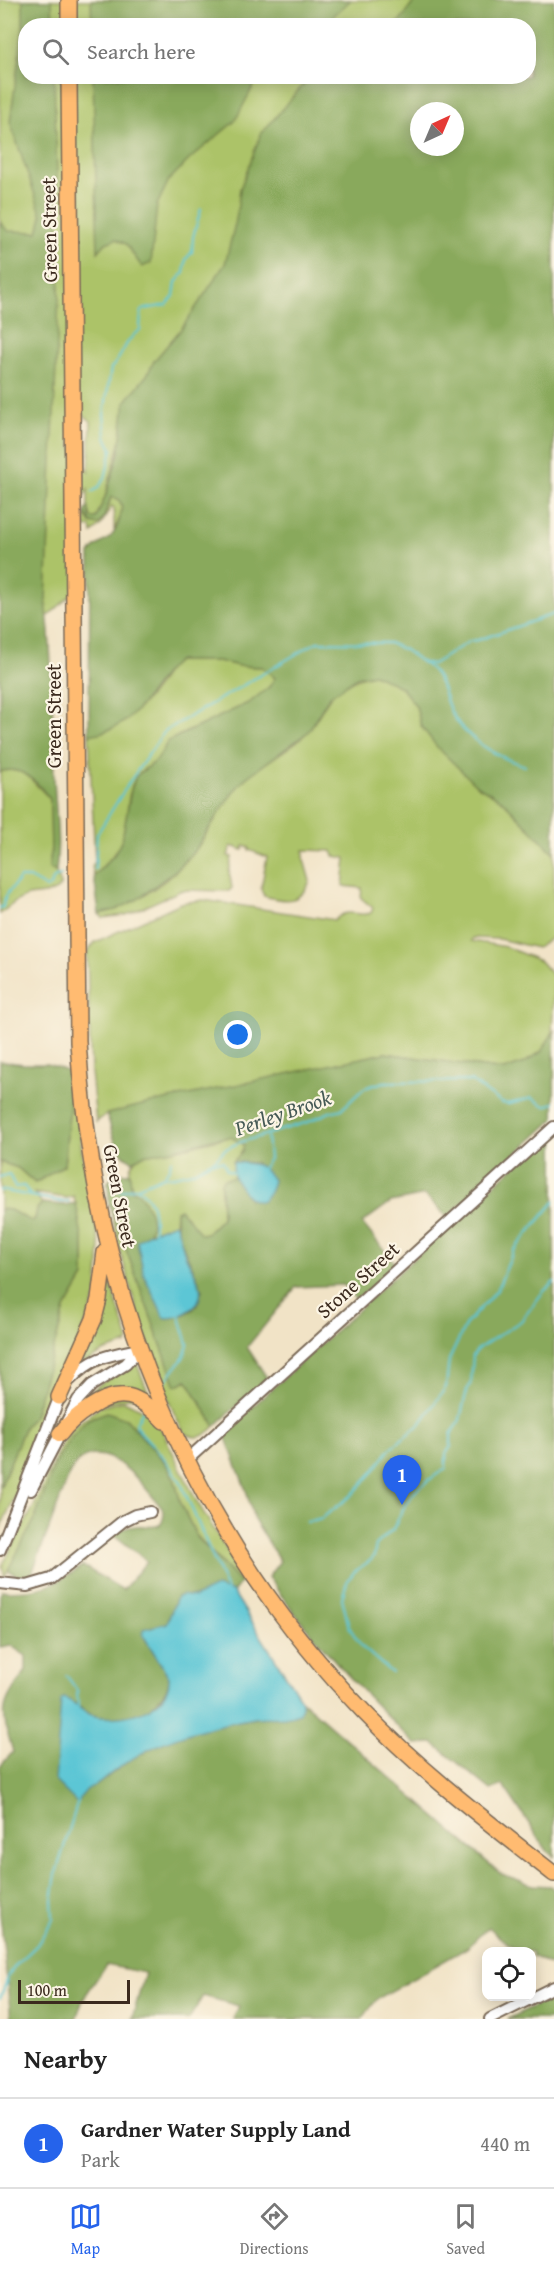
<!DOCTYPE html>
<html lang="en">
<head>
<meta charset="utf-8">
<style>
  body { margin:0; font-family:"Gentium Book Plus",serif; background:#f6f6f6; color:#222 }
  .controls { position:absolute; right:18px; bottom:18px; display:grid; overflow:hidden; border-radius:12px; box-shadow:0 3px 15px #0003 }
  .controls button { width:54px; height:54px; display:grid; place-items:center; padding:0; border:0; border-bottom:2px solid #e0e0e0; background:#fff; color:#222; font:30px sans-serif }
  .compass { position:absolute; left:410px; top:102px; width:54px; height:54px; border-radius:50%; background:#fff; box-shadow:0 3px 15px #0003; rotate:44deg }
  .scale { position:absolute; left:18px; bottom:15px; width:112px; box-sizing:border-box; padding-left:6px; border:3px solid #3b2a1e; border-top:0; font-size:16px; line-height:21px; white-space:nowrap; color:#3b2a1e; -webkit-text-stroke:4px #fcf5e5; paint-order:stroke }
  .you { position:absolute; left:238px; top:1035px; width:21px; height:21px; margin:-15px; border:4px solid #fff; border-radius:50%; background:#1a73e8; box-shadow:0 0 0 9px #1a73e833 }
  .badge { display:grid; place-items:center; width:39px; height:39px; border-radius:50%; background:#2563eb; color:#fff; font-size:20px; font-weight:700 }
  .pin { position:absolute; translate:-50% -50px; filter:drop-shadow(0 2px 3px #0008) }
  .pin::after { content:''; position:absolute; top:32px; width:21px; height:18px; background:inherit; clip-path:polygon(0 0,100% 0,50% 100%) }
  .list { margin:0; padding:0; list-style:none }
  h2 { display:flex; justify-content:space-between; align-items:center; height:78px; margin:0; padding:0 24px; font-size:26px }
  h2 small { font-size:20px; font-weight:400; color:#767676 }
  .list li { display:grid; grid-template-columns:39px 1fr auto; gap:18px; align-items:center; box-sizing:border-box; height:90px; padding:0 24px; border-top:2px solid #e0e0e0 }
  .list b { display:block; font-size:22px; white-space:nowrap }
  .list p { margin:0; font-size:20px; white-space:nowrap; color:#767676 }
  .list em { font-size:20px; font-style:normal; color:#767676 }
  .icon { flex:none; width:33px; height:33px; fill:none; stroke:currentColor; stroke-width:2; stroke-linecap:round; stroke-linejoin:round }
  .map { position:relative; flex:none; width:554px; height:2019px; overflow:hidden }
  .search { position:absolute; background:#fff; box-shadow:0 3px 15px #0003; left:18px; right:18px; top:18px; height:66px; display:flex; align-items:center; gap:15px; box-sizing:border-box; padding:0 21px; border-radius:24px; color:#767676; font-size:22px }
  .sheet { height:168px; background:#fff }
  nav { display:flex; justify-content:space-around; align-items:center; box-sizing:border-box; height:84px; border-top:2px solid #e0e0e0; background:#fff; font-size:16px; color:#767676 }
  nav a { display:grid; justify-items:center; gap:3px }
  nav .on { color:#2563eb }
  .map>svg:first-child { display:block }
</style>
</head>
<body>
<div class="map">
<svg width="554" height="2019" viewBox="0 0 554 2019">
  <rect width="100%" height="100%" fill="#fcf5e5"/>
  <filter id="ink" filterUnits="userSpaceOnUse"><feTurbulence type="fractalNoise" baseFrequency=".0167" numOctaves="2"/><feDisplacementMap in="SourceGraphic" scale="12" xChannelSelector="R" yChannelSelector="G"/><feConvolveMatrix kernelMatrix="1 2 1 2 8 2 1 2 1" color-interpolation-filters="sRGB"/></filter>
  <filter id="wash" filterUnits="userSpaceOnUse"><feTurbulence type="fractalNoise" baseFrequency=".008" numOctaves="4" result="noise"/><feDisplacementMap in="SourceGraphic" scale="24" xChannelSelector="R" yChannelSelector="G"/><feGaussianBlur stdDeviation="1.35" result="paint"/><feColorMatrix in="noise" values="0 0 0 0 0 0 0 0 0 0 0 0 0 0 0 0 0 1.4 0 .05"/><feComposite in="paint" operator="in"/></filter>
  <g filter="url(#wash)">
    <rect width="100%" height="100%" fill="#f1e3c6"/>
    <path fill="#acc368" stroke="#747643" stroke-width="1.5" fill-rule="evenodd" d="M0 0H449L429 25 26 26V76L389 77 120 444 105 497 96 518 91 519 88 506V489L82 498V585L0 660ZM72 406 91 421 89 472 71 446Z
      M111 497 118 499 122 505 121 515 114 531V508L112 506 100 526 92 533 91 527 85 528V513L91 523 108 508Z
      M177 661H218L239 666 262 667 276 678C254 711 211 718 178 736 169 741 164 752 157 760 151 765 144 768 139 774 124 790 130 820 122 840 116 855 104 864 94 876L92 866 95 862 89 735C120 730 140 710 157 686 164 676 167 669 177 661Z
      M374 674 401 687 416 706 421 726 476 785 502 800 554 853V936L537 948 499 939 472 938 471 941 506 947 540 961 554 977 552 1036 541 1052 524 1063 504 1070 385 1053 107 1114 96 1122 91 1072 87 953 95 942 181 903 203 900 335 920C349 906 357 918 371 913L373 908 361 898 362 888 343 886 346 858 334 856 332 851 304 850V860L310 881C300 904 286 902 264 896L261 889 267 857 249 850V847L244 846 243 850 231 846 228 856 232 857 229 872 232 888 229 891 182 890 126 915 103 918 99 914C136 905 173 879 196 849 213 826 225 797 246 778 263 762 294 748 308 731 316 722 321 710 328 700 338 685 357 677 374 674Z
      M7 769 25 773 50 799 51 853 49 868 56 872 61 884C56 897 36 893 25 897 16 900 7 908 0 914V772Z
      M73 1073 82 1152 100 1247 97 1295 25 1475 0 1529V1488L25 1426 34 1416 65 1309 84 1277V1248L74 1196 67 1198 34 1193 42 1203 37 1209 35 1219 31 1221 10 1210 0 1209V1162L18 1168 35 1183 64 1165Z
      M231 1137 245 1144 242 1152 233 1162 268 1173 221 1183 222 1218 207 1233 201 1234 192 1225 186 1215 176 1212 175 1223 149 1233 152 1224C141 1206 111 1166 145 1154 154 1151 163 1151 173 1150 193 1147 211 1139 231 1137Z
      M109 1203 176 1385 187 1380 215 1426C208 1434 198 1441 187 1434 179 1429 170 1403 166 1393 142 1331 123 1269 109 1203Z
      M110 1282 129 1341 127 1344 105 1351 80 1365 108 1283Z
      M133 1364H137L150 1397 148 1400 141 1395 79 1409C86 1396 95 1386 108 1379 117 1374 126 1372 133 1364Z
      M124 1401 155 1416 197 1502 245 1579 240 1583 196 1535 181 1504 174 1478 164 1461 126 1419 55 1464 34 1521 5 1576 2 1568 3 1564 34 1506 60 1447 73 1427 100 1407Z"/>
    <path fill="#89a95c" stroke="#626a3d" stroke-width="1.5" fill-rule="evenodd" d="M23 0H52L53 25 26 26V76L54 77 60 272 46 601C53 659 52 718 54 776 55 808 60 840 56 872L49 868 51 853 50 799C38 783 22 764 0 772V222L8 231 38 232 42 216 10 122 23 28Z
      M91 0H351L322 26 92 25Z
      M415 0H554V853L502 800 476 785 437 747 421 726 416 706 401 687 374 674 357 677 329 697 308 732 246 778 233 792 195 850 176 870 138 899 116 910 99 914 94 876 114 855 122 840 131 790 136 776 157 760 168 741 250 702 269 687 275 678 262 667 239 666 218 661H177C144 689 143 727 89 735L90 554C95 545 101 544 109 538 118 531 121 515 122 505L118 499 111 497 104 517 98 525 91 523 85 513 88 506 91 518H96L106 495 119 453 125 402 147 375 154 361 182 328 225 264 236 220 240 189 261 134 304 84 312 76H528V26L394 25 402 19ZM419 111H455V147H419Z
      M93 77H258L235 121 191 158 169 180 157 205 151 263 142 267 126 244 116 239 106 243 98 252Z
      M554 1031V1119L447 1217 425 1195 391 1202 362 1223 396 1265 356 1300 344 1285 296 1287 247 1347 267 1378 215 1426 187 1380 176 1386 109 1203 108 1182C114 1175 120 1172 130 1173L131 1189 139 1193 150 1212 152 1224 149 1233 137 1241 144 1275 164 1317C173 1320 191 1313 197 1305 199 1301 200 1294 202 1290 193 1264 175 1240 176 1211L180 1209 201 1234 207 1233 222 1218 221 1183 223 1179 234 1177 249 1199 256 1163 233 1162 242 1152 244 1145 231 1137 213 1139 173 1150 143 1155 133 1161C115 1154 112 1132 107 1114L146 1104 385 1053 504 1070 524 1063 541 1052Z
      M0 1061 24 1064H48L73 1073 64 1165 35 1183 18 1168 0 1162Z
      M554 1130V1857L548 1852 503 1785 491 1790 433 1743 415 1744C361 1691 311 1638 268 1577L280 1561 254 1520 246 1490 224 1433Z
      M42 1203 64 1205 76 1203 84 1248V1277L65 1309 34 1416 25 1426 0 1488V1209L10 1210 31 1221 35 1219 37 1209Z
      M107 1412 126 1419 164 1461 174 1478 181 1504 196 1536 240 1583 233 1592C212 1585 215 1593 196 1596 190 1597 184 1594 177 1597L167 1623 159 1627H150L143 1635 169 1677C170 1687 164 1694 157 1701 152 1705 148 1711 142 1713 122 1722 92 1721 76 1704L80 1798 83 1792 98 1784 131 1759 167 1740 216 1725 265 1716 279 1718 302 1707V1701L501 1874 533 1885 550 1886 554 1889V1963L550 1965 532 1956V1952C513 1951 501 1939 488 1927L467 1948 377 1999 362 2019H233L239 2006 203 1996 189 2019H132L145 1973 106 1965 83 1999 76 2019H11L0 1913V1766L13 1752C0 1708 0 1707 26 1671V1656L10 1645 0 1647V1595L2 1591C43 1591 50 1587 83 1566L123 1590 147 1561 113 1534C120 1530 127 1527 136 1526 150 1524 164 1534 164 1511 147 1489 111 1439 80 1460 75 1463 72 1470 69 1475L31 1576 22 1578 8 1570 34 1521 55 1464 69 1440 88 1419Z
      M550 1998 553 2019H508Z"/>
    <path fill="#5bc6d5" stroke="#4b787a" stroke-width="1.5" d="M233 1162C253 1164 261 1161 273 1180 268 1203 256 1210 241 1188 239 1185 235 1180 234 1176 233 1172 233 1166 233 1162Z
      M175 1223C180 1233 181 1244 185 1254 192 1272 212 1293 192 1308 186 1314 176 1318 167 1318L164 1317 144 1275 137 1241 149 1233Z
      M216 1587 233 1592 302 1701V1707L299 1713C284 1720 269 1716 254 1718 196 1729 148 1741 102 1781 94 1788 82 1790 79 1801L76 1802 55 1781 61 1700 63 1698C75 1700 80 1712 91 1715 117 1723 171 1712 169 1677L143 1635V1629L167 1623 177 1597 182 1595 195 1597Z"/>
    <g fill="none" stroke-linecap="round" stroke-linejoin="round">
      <path stroke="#5bc6d5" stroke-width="2" d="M92 492 98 488 105 478 112 449 106 437 104 414 111 368C123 357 124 340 140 330L141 311 145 309 167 305 174 296 176 282 184 273 186 259 192 252 193 237 201 209
        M425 664C443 677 442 693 451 712 465 739 497 757 525 766
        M95 869 97 834 130 781 165 731 317 642 389 643 405 650 423 663 433 664 470 641 478 640 554 614
        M0 908 3 907C4 892 13 889 20 878H29L47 888 51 885 54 878 61 875
        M214 1162 223 1161 227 1170 235 1173
        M261 1170 269 1159 267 1134
        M164 1176 170 1167 171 1160
        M0 1177 9 1174 15 1187 24 1186 30 1195
        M137 1187C155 1202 154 1210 154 1232
        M0 1190 63 1202 69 1201
        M121 1191 138 1187 164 1176 169 1177 192 1172 216 1159 224 1150 238 1143 308 1122 330 1112 342 1109 364 1088 384 1082 471 1081 502 1103 509 1104 532 1098 545 1106 554 1103
        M163 1384 184 1357 188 1344 179 1314
        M143 1410 136 1423V1427L164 1458 180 1481 227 1590
        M307 1522 322 1518 351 1496 373 1472 390 1449 420 1424 446 1387 449 1360 466 1324 497 1290 514 1250 554 1202
        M392 1673 362 1647 349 1627 342 1598 347 1582 354 1572 371 1560 374 1556 376 1545 393 1529 406 1503 419 1487 446 1468V1454L451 1446V1434L459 1423 467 1390 471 1384 473 1355 479 1348 521 1321 543 1292 554 1282
        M66 1675 77 1690 78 1707
        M0 1999 8 1977 15 1966 37 1945 53 1919 52 1900 56 1873 78 1801"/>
    </g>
  </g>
  <g filter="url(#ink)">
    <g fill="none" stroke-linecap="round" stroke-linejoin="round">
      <defs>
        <path id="minor" d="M70 1380C92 1357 109 1355 139 1349
          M187 1460 554 1127
          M31 1490 78 1400 92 1385 126 1364 139 1349
          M0 1550 61 1393
          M0 1583 27 1586 51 1579 123 1521 135 1515 150 1512
          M490 2019 554 1987"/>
        <path id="highway" d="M69 0V26
          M69 76 78 1042C94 1295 188 1529 364 1712 422 1772 489 1823 554 1874
          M59 1397 94 1319 99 1299 105 1252
          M60 1434C68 1423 78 1415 89 1408 121 1386 139 1395 164 1421"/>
      </defs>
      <use href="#minor" stroke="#7b6b59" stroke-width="14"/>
      <use href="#highway" stroke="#7b6b59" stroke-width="18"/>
      <use href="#minor" stroke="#fff" stroke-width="10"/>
      <use href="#highway" stroke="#ffbb71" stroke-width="15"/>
    </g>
  </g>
  <g text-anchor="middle" stroke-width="4.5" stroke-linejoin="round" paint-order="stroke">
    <g font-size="20" fill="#3b2a1e" stroke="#fcf5e5">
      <text transform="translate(49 230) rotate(-91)" y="7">Green Street</text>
      <text transform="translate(54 716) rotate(-90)" y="7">Green Street</text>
      <text transform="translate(120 1196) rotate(79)" y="7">Green Street</text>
      <text transform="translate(358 1280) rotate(-42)" y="7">Stone Street</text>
    </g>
    <g font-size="21" font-style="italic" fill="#455955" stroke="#fcf5e5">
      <text transform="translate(283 1113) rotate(-19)" y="7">Perley Brook</text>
    </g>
  </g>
</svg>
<div class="controls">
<button><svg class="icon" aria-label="locate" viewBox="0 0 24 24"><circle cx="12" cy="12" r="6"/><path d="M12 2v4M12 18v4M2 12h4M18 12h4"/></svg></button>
</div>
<svg class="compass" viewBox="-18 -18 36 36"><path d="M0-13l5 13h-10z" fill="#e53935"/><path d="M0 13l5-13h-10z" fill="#767676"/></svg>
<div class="scale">100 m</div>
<div class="you"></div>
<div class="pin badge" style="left:402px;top:1505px">1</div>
<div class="search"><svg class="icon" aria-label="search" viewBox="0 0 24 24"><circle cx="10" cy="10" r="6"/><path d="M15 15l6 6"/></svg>Search here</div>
</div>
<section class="sheet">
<h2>Nearby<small></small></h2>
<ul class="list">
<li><span class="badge">1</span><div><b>Gardner Water Supply Land</b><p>Park</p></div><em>440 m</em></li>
</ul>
</section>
<nav>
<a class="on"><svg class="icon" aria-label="map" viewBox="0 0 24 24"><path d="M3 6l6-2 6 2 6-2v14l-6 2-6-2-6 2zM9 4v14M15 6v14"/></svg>Map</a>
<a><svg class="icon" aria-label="directions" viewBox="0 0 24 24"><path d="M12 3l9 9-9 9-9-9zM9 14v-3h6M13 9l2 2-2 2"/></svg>Directions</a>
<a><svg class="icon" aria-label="saved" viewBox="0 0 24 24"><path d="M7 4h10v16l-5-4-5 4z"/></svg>Saved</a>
</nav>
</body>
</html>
